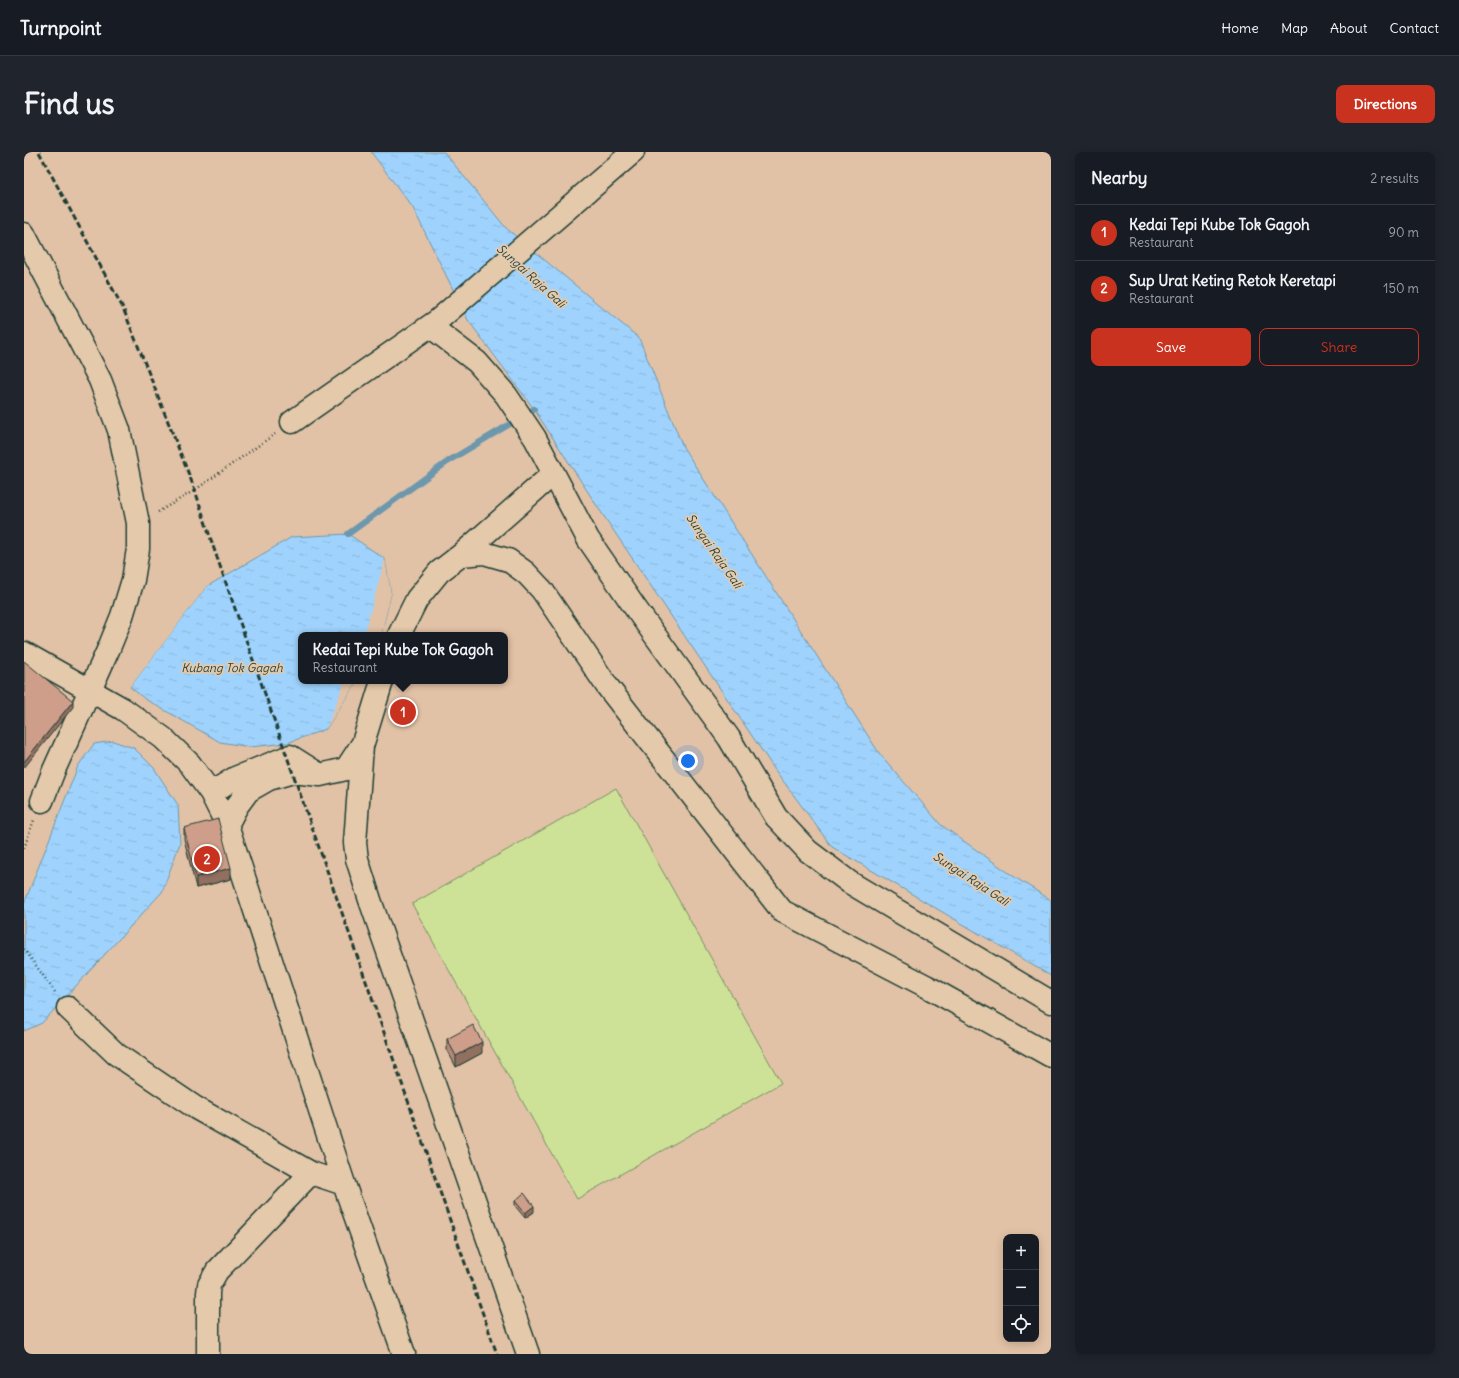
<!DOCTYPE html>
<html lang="en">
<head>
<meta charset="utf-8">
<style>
  body { margin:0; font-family:Delius,sans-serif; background:#20242c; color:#f1f3f6 }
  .controls { position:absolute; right:12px; bottom:12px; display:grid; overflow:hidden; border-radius:8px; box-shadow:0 2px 10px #0003 }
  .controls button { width:36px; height:36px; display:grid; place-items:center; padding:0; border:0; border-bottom:1px solid #363941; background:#171b24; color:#f1f3f6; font:20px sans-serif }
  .you { position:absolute; left:664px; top:609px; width:14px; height:14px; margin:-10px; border:3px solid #fff; border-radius:50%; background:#1a73e8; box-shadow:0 0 0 6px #1a73e833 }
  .badge { display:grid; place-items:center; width:26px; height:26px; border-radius:50%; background:#c8321e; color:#fff; font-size:13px; font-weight:700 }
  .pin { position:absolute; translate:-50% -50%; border:2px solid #fff; box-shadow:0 1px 4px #0006 }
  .popup { position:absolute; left:274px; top:480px; width:210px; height:52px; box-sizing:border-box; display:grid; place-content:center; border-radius:8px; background:#171b24; filter:drop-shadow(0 1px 3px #0005); font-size:13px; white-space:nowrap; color:#9ea1a6 }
  .popup b { font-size:15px; color:#f1f3f6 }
  .popup::after { content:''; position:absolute; left:50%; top:100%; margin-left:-8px; border:8px solid transparent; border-top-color:#171b24 }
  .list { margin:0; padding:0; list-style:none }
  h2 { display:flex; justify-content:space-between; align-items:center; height:52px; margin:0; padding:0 16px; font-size:17px }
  h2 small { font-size:13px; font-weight:400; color:#9ea1a6 }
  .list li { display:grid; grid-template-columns:26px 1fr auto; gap:12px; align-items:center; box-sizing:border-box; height:56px; padding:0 16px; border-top:1px solid #363941 }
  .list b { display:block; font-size:15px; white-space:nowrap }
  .list p { margin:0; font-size:13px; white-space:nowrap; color:#9ea1a6 }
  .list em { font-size:13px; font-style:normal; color:#9ea1a6 }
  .actions { display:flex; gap:8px; padding:12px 16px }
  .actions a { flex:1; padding:9px 0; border:1px solid #c8321e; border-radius:8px; text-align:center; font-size:14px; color:#c8321e }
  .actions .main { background:#c8321e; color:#fff }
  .icon { flex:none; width:22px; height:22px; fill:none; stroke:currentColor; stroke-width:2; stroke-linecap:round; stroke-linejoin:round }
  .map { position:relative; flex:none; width:1027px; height:1202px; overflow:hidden; border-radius:8px }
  header { display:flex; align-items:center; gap:24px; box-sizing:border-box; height:56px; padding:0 20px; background:#171b24; border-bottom:1px solid #363941 }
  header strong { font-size:19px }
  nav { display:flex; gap:22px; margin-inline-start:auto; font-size:14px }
  .intro { display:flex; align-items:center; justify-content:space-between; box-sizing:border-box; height:96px; padding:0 24px }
  h1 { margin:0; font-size:28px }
  .button { padding:10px 18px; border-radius:8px; background:#c8321e; color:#fff; font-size:14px; font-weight:700 }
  main { display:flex; gap:24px; padding:0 24px }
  aside { flex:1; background:#171b24; border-radius:8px; box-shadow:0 2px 10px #0003 }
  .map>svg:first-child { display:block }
</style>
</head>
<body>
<header>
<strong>Turnpoint</strong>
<nav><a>Home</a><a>Map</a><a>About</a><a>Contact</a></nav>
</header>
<div class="intro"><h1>Find us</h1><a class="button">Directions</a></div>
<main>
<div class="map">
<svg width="1027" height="1202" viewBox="0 0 1027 1202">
  <defs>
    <pattern id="water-ripples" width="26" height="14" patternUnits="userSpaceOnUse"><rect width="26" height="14" fill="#9fd3fd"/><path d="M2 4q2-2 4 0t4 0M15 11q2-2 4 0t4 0" fill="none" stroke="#88b6d9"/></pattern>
  </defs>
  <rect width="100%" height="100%" fill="#e2c2a6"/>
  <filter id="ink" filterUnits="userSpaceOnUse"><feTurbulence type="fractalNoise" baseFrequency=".025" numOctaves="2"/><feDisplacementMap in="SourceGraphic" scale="8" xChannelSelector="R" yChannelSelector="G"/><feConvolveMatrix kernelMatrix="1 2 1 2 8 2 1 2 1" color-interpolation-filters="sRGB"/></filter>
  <g filter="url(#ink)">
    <path fill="#cee297" stroke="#769066" d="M592 636 757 931 553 1047 388 752Z"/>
    <path fill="url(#water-ripples)" stroke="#6c97ad" d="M347 0H420L482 76 615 186 659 295 855 601 917 673 992 726 1027 748V824L808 695 751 618 575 357 510 257 444 168 389 56Z
      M324 382 361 407 367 442 357 483H277V529H333L302 577 263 591 226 595 196 590 121 547 106 535 182 435 268 385Z
      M89 589 110 596 130 616 154 653 156 691 138 740 18 871 0 879V752L54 614 70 592Z"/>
    <path fill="#e2c2a6" d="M361 407 367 442 357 483H340Z
      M182 435 145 484 106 535 110 527 176 440Z
      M321 529H333L302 577Z"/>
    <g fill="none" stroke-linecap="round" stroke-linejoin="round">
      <path stroke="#6c97ad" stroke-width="6" d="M504 261 510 257
        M324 382 426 308 491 269"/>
      <defs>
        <path id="minor" d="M0 82 76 228 95 278 114 371V397L109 428 98 464 85 496 30 618 18 649
          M406 174 453 210 482 243 511 286 564 387 612 457 705 586 752 665 784 699 825 730 1027 850
          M268 270 413 169 609 0
          M437 403 529 322
          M375 483 393 447 415 420 437 403 460 401 484 408 502 421 518 438 583 534 758 759 902 834 1027 904
          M0 501 99 557 139 586 166 612 187 641 203 673 320 1032 380 1202
          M358 529 338 594 331 691 333 707 346 748 504 1202
          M187 641 211 626 266 604 293 621
          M203 673 213 654 224 639 245 627 269 620 296 623 322 617 337 594
          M44 856 92 902 172 956 287 1021 320 1032
          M184 1202V1141L185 1133 193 1119 287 1021"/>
      </defs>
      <use href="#minor" stroke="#1f3d34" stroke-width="25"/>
      <path stroke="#1f3d34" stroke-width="2.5" stroke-dasharray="1 3" stroke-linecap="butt" d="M134 360 171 338 251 282
        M0 696 10 668
        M0 797 31 840"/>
      <use href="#minor" stroke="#e4c9ab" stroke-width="22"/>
      <path stroke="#1f3d34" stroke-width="3" stroke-dasharray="6 3" stroke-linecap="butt" d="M15 0 99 156 171 338 189 394 473 1202"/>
    </g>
    <path fill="#b28877" stroke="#1f3d34" d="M160 676 207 727 172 736 160 687Z
      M423 887 458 901 432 915 423 898Z
      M491 1049 510 1060 501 1066 491 1054Z"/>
    <path fill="#916f61" stroke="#1f3d34" d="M49 549V555L0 616V610Z
      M207 716V727L172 736V725Z
      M458 890V901L432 915V904Z
      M510 1054V1060L501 1066V1061Z"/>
    <path fill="#cf9e8a" stroke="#1f3d34" d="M0 509 49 549 0 610Z
      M194 667 207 716 172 725 160 676Z
      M449 873 458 890 432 904 423 887Z
      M500 1041 510 1054 501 1061 491 1049Z"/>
  </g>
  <g text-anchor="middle" stroke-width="3.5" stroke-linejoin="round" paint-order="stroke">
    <g font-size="12" font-style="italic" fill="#25443e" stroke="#e4c9ab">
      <text transform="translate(507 124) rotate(42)" y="4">Sungai Raja Gali</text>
      <text transform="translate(690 399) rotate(55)" y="4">Sungai Raja Gali</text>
      <text x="208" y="520">Kubang Tok Gagah</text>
      <text transform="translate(947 727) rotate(33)" y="4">Sungai Raja Gali</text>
    </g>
  </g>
</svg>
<div class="controls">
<button>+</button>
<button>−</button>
<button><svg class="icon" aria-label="locate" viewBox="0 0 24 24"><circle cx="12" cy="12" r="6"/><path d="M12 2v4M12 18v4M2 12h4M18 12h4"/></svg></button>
</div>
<div class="you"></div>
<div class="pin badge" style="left:379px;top:560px">1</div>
<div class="popup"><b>Kedai Tepi Kube Tok Gagoh</b>Restaurant</div>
<div class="pin badge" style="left:183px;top:707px">2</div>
</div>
<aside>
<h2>Nearby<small>2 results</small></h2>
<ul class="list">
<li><span class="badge">1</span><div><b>Kedai Tepi Kube Tok Gagoh</b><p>Restaurant</p></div><em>90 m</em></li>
<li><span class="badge">2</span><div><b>Sup Urat Keting Retok Keretapi</b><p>Restaurant</p></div><em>150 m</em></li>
</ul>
<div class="actions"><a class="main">Save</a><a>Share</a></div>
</aside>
</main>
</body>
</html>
